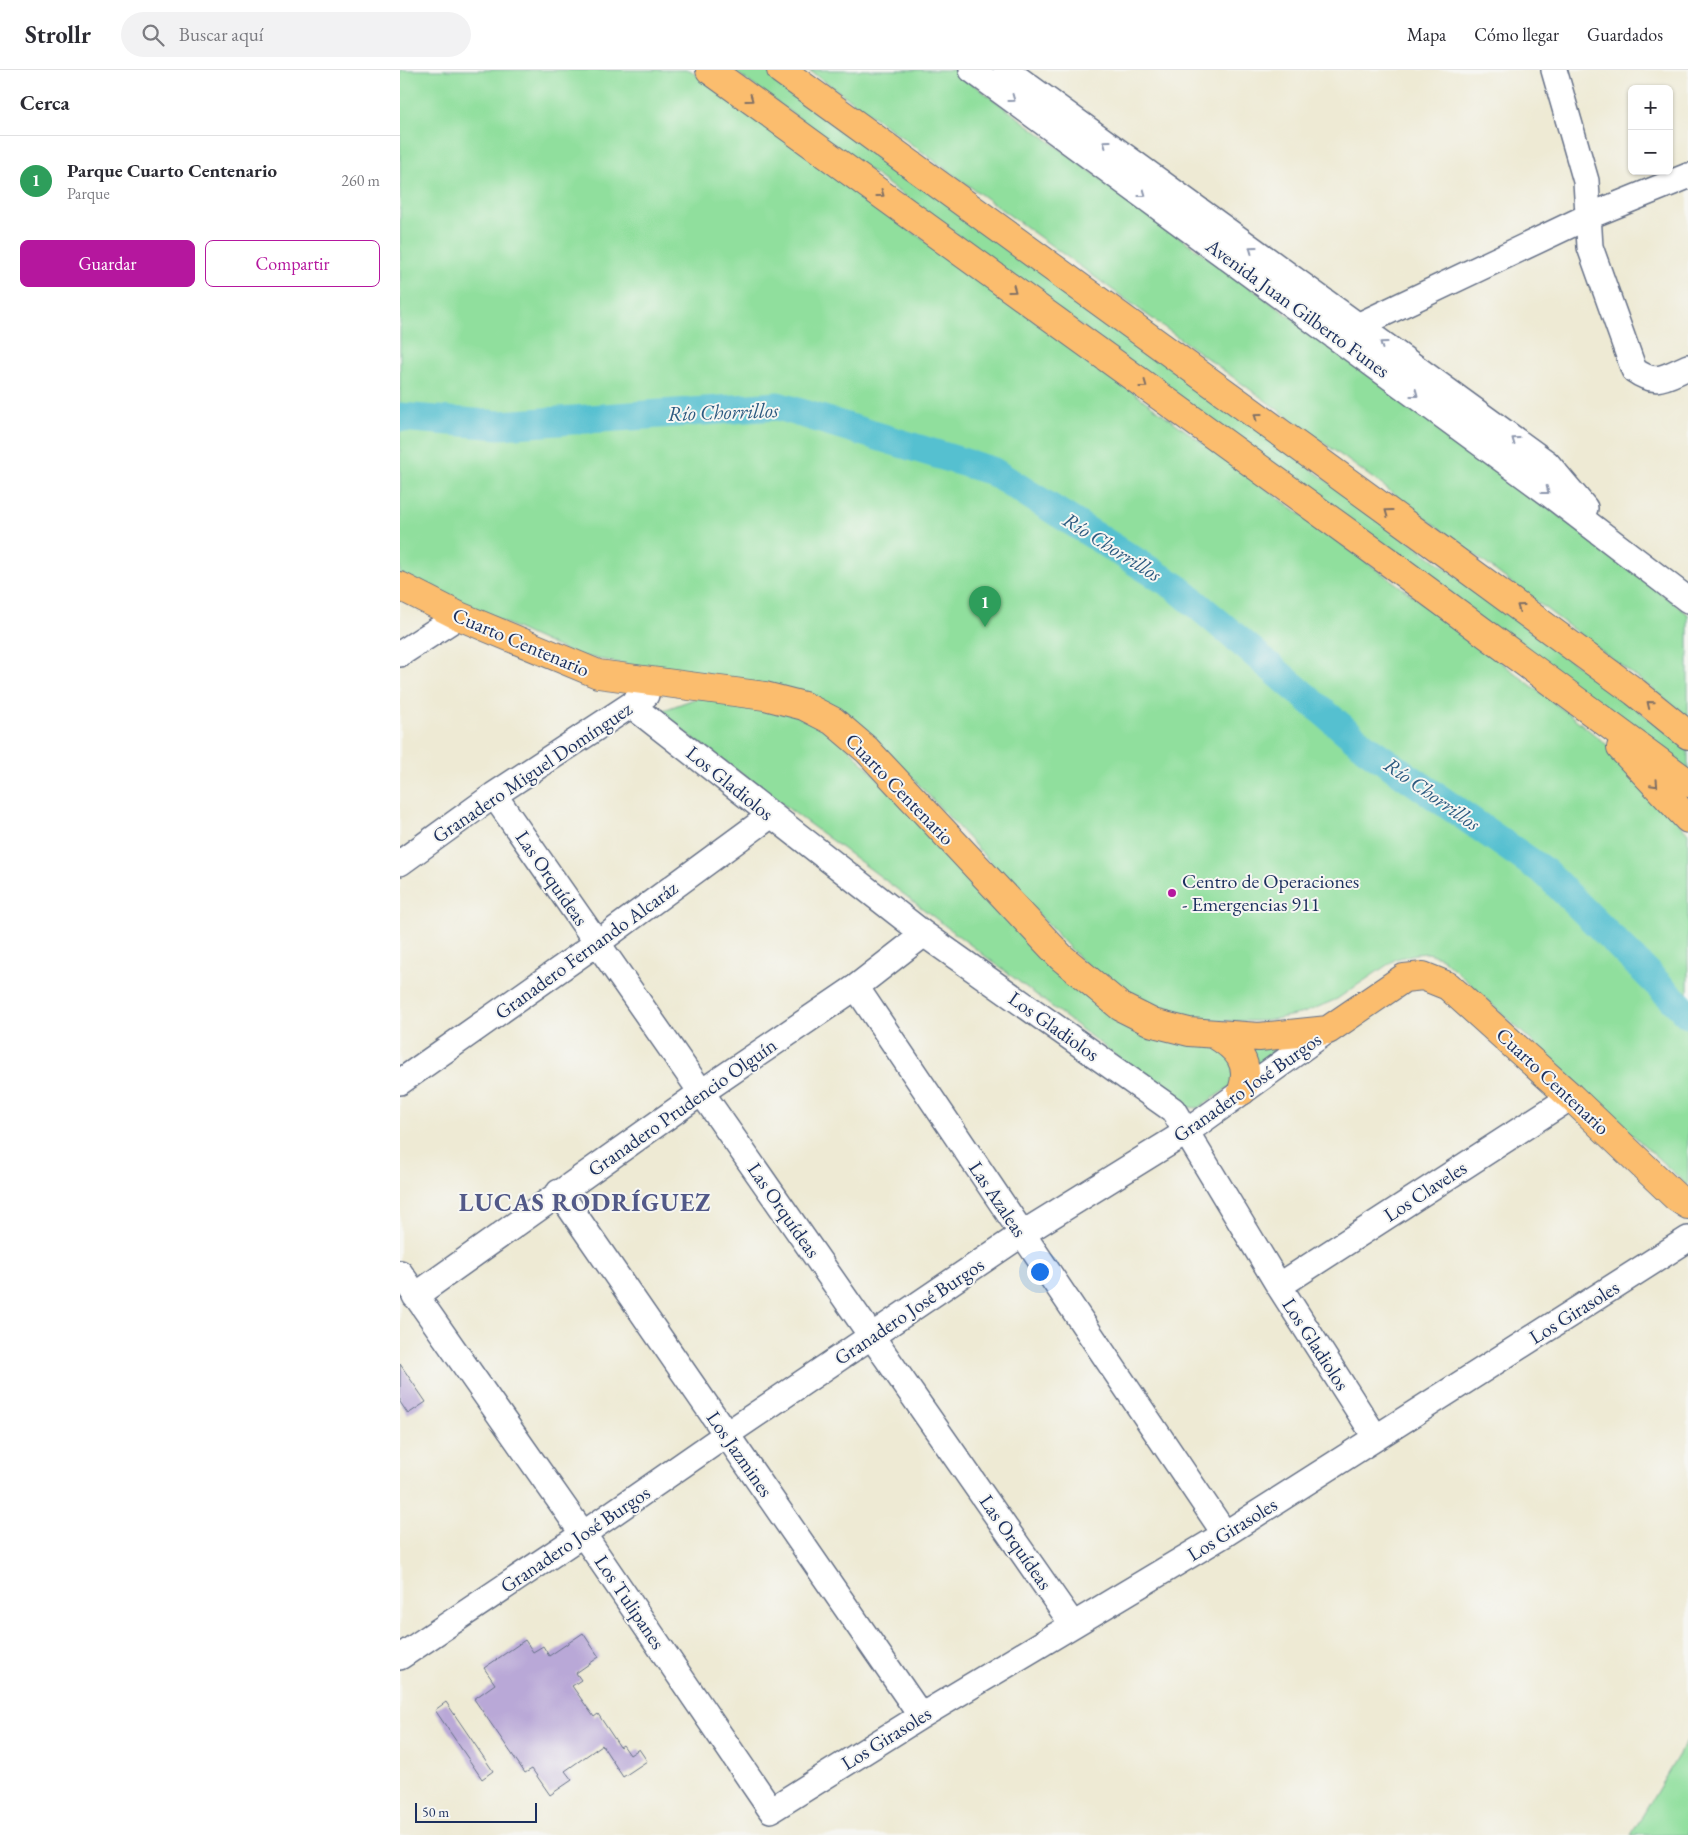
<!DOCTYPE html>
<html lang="es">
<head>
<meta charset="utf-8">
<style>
  body { margin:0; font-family:"EB Garamond",serif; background:#f2f2f3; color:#2b2b33 }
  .controls { position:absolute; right:15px; top:15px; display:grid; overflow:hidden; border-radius:8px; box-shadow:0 1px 4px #0004 }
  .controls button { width:45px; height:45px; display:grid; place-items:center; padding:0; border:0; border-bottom:1px solid #e1e1e2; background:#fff; color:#2b2b33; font:25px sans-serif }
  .scale { position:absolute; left:15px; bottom:12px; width:122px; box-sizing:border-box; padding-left:5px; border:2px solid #1b2f5e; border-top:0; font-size:14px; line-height:18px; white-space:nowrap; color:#1b2f5e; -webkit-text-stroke:4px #f6f6f2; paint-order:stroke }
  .you { position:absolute; left:639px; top:1201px; width:18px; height:18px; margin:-12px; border:4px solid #fff; border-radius:50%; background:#1a73e8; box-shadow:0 0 0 8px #1a73e833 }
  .badge { display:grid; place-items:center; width:32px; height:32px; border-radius:50%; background:#b5179e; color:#fff; font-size:16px; font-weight:700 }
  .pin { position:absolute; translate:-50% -41px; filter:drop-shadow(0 1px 2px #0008) }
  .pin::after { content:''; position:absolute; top:26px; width:18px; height:15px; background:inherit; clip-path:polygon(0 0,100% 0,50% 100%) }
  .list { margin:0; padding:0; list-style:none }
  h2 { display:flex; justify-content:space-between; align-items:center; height:65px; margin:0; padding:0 20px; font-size:21px }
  h2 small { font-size:16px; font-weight:400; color:#7c7c81 }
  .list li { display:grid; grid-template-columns:32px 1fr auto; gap:15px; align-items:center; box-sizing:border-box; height:90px; padding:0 20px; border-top:1px solid #e1e1e2 }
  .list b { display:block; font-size:19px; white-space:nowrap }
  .list p { margin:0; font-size:16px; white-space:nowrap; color:#7c7c81 }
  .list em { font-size:16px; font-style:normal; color:#7c7c81 }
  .actions { display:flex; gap:10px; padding:15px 20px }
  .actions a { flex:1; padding:11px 0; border:1px solid #b5179e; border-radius:8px; text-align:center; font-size:18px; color:#b5179e }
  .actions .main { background:#b5179e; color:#fff }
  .icon { flex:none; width:28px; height:28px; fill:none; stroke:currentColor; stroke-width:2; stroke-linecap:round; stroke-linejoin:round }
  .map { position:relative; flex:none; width:1288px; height:1765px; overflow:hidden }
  header { display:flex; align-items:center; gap:30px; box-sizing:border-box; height:70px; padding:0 25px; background:#fff; border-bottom:1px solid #e1e1e2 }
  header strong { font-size:24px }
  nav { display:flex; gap:28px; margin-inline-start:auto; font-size:18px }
  .search { width:350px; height:45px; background:#f2f2f3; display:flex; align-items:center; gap:12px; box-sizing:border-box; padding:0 18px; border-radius:28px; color:#7c7c81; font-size:19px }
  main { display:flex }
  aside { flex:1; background:#fff }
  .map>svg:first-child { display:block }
</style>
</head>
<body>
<header>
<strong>Strollr</strong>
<div class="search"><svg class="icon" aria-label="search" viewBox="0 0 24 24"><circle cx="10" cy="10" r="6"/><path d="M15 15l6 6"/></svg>Buscar aquí</div>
<nav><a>Mapa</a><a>Cómo llegar</a><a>Guardados</a></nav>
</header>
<main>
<aside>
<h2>Cerca<small></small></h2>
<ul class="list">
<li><span class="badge" style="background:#2e9e5b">1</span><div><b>Parque Cuarto Centenario</b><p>Parque</p></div><em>260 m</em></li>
</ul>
<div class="actions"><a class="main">Guardar</a><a>Compartir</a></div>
</aside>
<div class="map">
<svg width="1288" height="1765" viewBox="0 0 1288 1765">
  <rect width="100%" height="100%" fill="#f6f6f2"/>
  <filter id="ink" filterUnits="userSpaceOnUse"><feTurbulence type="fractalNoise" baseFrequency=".02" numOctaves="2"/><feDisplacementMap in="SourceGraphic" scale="10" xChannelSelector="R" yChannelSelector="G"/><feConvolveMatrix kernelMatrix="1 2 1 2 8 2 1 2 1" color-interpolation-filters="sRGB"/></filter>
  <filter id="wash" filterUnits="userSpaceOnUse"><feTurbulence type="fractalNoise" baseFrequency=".0096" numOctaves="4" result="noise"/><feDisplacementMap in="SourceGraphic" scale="20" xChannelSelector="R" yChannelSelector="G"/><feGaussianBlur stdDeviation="1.12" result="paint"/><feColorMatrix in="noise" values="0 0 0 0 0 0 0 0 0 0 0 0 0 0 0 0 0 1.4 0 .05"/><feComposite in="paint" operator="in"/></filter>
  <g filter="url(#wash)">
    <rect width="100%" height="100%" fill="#eeead4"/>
    <path fill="#90df9d" stroke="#56877e" d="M0 0H290L1020 531 1174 648 1212 679 1288 763V1116L1042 888 1028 883 1015 884 996 889 937 929 904 943 866 951H822L771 946 744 936 715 918 679 888 508 703 462 657 429 634 173 584 0 505Z
      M333 0H366L504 99 1288 677V702Z
      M409 0H554L753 148 1046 359 1288 544V646L982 415Z
      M297 628 387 641 436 665 653 891 831 982 834 1014 798 1038 784 1037 481 807 258 642Z
      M888 972 856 1000 845 982 862 974Z
      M1288 1669V1765H1231Z"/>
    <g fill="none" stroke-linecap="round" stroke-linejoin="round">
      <path stroke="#55c0d0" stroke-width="29" d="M0 347 100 355 378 336 592 401 776 517 965 677 1146 803 1288 944"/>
    </g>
    <g id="blocks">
      <path fill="#b9a8d7" d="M0 1294 26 1332 8 1344 0 1332Z
        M183 1563 199 1587 176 1603 181 1610 172 1616 194 1647 198 1644 220 1677 223 1675 230 1685 239 1679 247 1691 223 1707 202 1675 165 1701 172 1710 150 1725 132 1699 125 1703 74 1629 95 1614 84 1598 125 1570 133 1582 143 1576 149 1586Z
        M46 1632 93 1701 82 1709 35 1640Z"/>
    </g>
  </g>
  <g filter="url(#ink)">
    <use href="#blocks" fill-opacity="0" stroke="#657087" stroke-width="1"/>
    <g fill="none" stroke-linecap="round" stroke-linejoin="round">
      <defs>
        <path id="minor" d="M572 0 1148 423 1288 530
          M606 0 1147 393 1185 438
          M1154 0 1186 111 1190 177 1234 300C1256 316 1265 307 1288 297
          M947 261 1187 147 1288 106
          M0 584 59 546
          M231 635 524 864 773 1040 879 1216 976 1368
          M94 725 673 1555
          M0 793 94 725 246 625
          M456 917 825 1464
          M0 1012 197 873 370 746
          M159 1122 521 1646
          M0 1203 183 1464 371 1740 521 1646 825 1464 1288 1169
          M879 1216 1171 1027
          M15 1226 302 1022 456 917 524 864
          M0 1587 183 1464 327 1364 622 1164 785 1063 928 960"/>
        <path id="major" d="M0 516 59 546 198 604 365 626 404 636 433 651 467 680 661 887 721 937 753 953 789 962 859 967 928 960 1004 908 1023 906 1048 916 1171 1027 1276 1127 1288 1135
          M814 964C837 978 852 992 842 1021"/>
        <path id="highway" d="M310 0 994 496 1288 713
          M381 0 1022 466 1235 622 1288 665
          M1221 678 1288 749"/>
      </defs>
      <use href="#minor" stroke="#657087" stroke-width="28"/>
      <use href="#major" stroke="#657087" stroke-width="30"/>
      <use href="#highway" stroke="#657087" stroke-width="30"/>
      <use href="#minor" stroke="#fff" stroke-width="25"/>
      <use href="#major" stroke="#fbbd6e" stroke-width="28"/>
      <use href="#highway" stroke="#fbbd6e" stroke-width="28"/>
    </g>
    <defs><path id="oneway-chevron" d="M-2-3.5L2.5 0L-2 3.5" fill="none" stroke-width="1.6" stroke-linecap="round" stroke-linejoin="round" transform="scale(1.25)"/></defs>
    <g stroke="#806f65">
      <use href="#oneway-chevron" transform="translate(350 29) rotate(36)"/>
      <use href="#oneway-chevron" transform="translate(481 124) rotate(36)"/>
      <use href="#oneway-chevron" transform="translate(613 220) rotate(36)"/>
      <use href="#oneway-chevron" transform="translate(744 315) rotate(36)"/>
      <use href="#oneway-chevron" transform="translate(857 346) rotate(-144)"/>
      <use href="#oneway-chevron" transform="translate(988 442) rotate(-144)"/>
      <use href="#oneway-chevron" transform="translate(1120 537) rotate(-144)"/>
      <use href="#oneway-chevron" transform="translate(1250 634) rotate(-141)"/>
      <use href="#oneway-chevron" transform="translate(1255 714) rotate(47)"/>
    </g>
    <g stroke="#8d97ae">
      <use href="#oneway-chevron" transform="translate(612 29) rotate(36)"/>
      <use href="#oneway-chevron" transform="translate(706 73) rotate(-144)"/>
      <use href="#oneway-chevron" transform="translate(743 124) rotate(36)"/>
      <use href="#oneway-chevron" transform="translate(852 179) rotate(-144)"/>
      <use href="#oneway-chevron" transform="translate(983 274) rotate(-144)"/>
      <use href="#oneway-chevron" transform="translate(1015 324) rotate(37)"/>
      <use href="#oneway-chevron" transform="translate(1115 370) rotate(-144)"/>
      <use href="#oneway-chevron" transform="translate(1146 421) rotate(37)"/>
    </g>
  </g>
  <circle fill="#b5179e" stroke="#f6f6f2" stroke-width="2" cx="772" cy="823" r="5"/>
  <g text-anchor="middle" stroke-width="4" stroke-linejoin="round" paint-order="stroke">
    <g font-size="20" fill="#1b2f5e" stroke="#f6f6f2">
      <text transform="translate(898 238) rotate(36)" y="7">Avenida Juan Gilberto Funes</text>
      <text transform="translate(121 572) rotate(23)" y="7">Cuarto Centenario</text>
      <text transform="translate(132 702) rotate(-34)" y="7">Granadero Miguel Domínguez</text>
      <text transform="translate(330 713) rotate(39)" y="7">Los Gladiolos</text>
      <text transform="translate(500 719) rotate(46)" y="7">Cuarto Centenario</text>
      <text transform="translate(152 808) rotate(55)" y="7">Las Orquídeas</text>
      <text transform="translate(186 880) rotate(-36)" y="7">Granadero Fernando Alcaráz</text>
      <text transform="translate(654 956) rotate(35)" y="7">Los Gladiolos</text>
      <text transform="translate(1153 1011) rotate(43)" y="7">Cuarto Centenario</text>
      <text transform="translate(847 1017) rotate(-35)" y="7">Granadero José Burgos</text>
      <text transform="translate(282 1037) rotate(-35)" y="7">Granadero Prudencio Olguín</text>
      <text transform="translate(1025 1121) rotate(-33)" y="7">Los Claveles</text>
      <text transform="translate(598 1129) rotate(56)" y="7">Las Azaleas</text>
      <text transform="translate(384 1140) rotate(55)" y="7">Las Orquídeas</text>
      <text transform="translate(509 1241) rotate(-34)" y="7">Granadero José Burgos</text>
      <text transform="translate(1174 1242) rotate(-32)" y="7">Los Girasoles</text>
      <text transform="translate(916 1274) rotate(57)" y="7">Los Gladiolos</text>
      <text transform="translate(340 1384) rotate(55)" y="7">Los Jazmines</text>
      <text transform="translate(832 1459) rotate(-32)" y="7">Los Girasoles</text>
      <text transform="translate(175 1469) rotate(-34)" y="7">Granadero José Burgos</text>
      <text transform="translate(616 1472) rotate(55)" y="7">Las Orquídeas</text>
      <text transform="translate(230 1532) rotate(56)" y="7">Los Tulipanes</text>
      <text transform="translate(486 1668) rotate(-32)" y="7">Los Girasoles</text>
    </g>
    <g font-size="20" fill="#1b2f5e" stroke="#f6f6f2" text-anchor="start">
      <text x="782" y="818">Centro de Operaciones<tspan x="782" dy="23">- Emergencias 911</tspan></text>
    </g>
    <g font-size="21" font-style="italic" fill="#2c5a80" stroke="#f6f6f2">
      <text transform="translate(323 342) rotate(-2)" y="7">Río Chorrillos</text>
      <text transform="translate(712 477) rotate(32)" y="7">Río Chorrillos</text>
      <text transform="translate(1032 724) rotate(35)" y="7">Río Chorrillos</text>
    </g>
    <g font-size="25" font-weight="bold" letter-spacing="1" fill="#525988" stroke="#f6f6f2">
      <text x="185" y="1141">LUCAS RODRÍGUEZ</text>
    </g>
  </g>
</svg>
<div class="controls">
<button>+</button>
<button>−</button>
</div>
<div class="scale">50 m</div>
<div class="you"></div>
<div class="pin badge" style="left:585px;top:557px;background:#2e9e5b">1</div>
</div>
</main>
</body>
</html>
